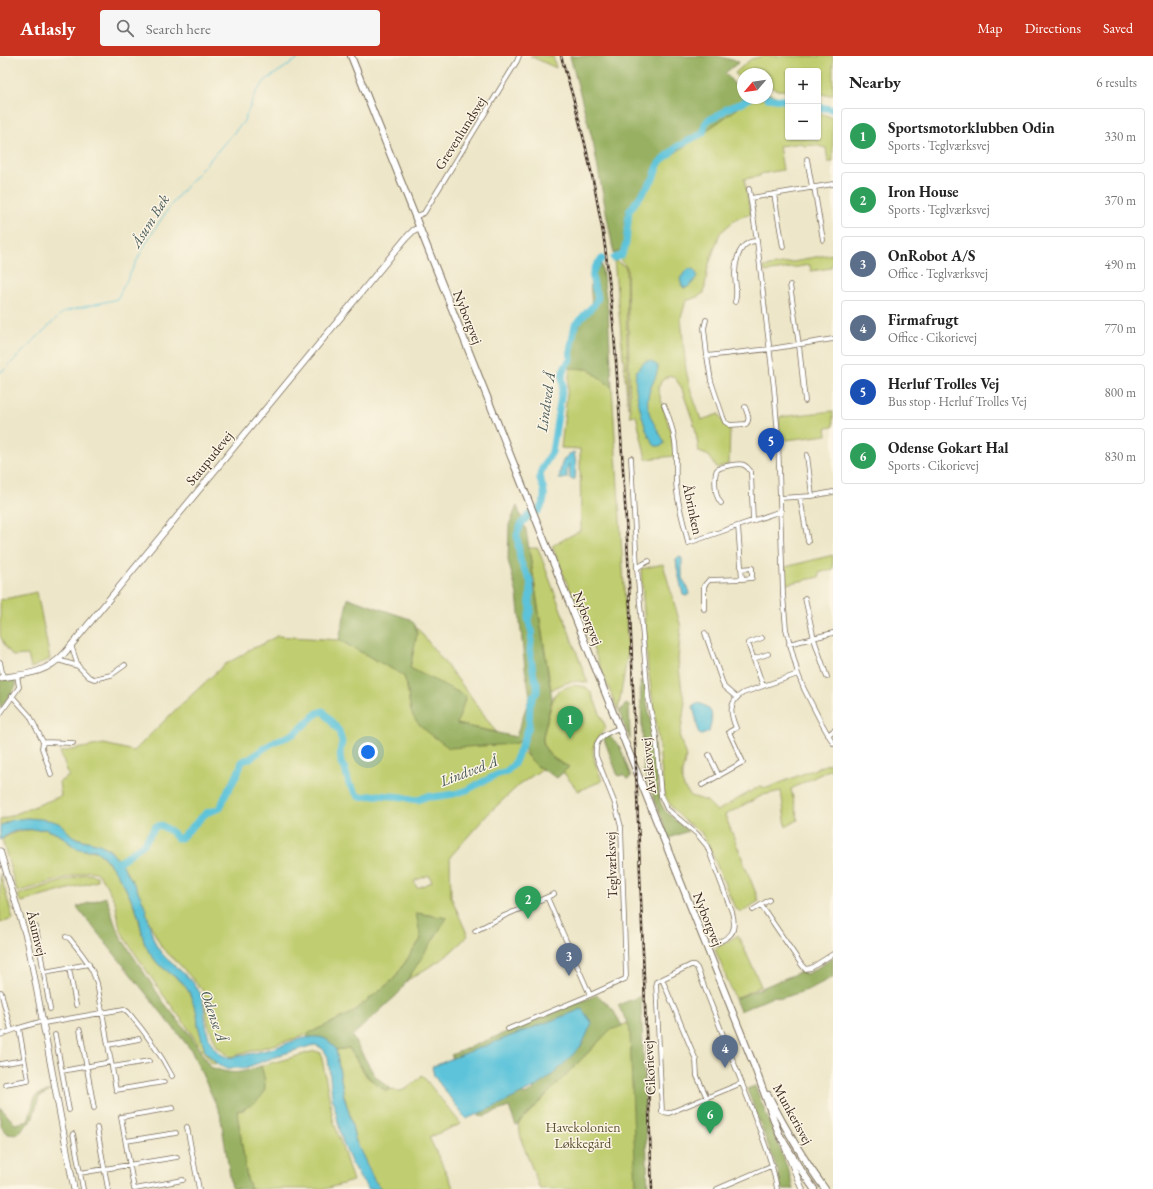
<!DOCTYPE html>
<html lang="en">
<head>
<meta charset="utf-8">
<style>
  body { margin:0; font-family:"EB Garamond",serif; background:#f6f6f6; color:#222 }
  .controls { position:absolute; right:12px; top:12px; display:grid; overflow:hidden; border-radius:4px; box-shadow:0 1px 3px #0004 }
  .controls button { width:36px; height:36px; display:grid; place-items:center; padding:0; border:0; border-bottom:1px solid #e0e0e0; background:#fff; color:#222; font:20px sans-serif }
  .compass { position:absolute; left:737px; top:12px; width:36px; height:36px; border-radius:50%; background:#fff; box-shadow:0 1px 3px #0004; rotate:241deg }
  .you { position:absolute; left:368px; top:696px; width:14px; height:14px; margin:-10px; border:3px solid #fff; border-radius:50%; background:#1a73e8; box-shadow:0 0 0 6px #1a73e833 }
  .badge { display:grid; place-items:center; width:26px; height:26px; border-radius:50%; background:#c8321e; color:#fff; font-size:13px; font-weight:700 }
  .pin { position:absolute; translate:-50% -33px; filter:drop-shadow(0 1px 2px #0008) }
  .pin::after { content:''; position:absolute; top:21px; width:14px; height:12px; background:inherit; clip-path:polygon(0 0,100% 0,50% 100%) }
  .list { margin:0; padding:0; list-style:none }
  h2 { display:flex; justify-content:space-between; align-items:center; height:52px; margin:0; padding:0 16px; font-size:17px }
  h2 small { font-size:13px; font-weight:400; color:#767676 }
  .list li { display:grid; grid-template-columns:26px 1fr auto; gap:12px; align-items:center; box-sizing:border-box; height:56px; margin:0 8px 8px; padding:0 8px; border:1px solid #e0e0e0; border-radius:4px }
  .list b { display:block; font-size:15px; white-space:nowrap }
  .list p { margin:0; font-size:13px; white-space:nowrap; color:#767676 }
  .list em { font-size:13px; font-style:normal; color:#767676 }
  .icon { flex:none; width:22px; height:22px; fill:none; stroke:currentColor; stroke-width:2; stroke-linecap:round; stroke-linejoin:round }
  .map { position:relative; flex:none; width:833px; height:1133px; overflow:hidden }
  header { display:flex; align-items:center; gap:24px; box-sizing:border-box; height:56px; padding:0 20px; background:#c8321e; color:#fff }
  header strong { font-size:19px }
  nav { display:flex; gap:22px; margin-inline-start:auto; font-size:14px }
  .search { width:280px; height:36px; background:#f6f6f6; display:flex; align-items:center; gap:10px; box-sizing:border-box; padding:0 14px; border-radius:4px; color:#767676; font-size:15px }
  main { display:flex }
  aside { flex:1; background:#fff }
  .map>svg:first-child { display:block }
</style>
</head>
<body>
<header>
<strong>Atlasly</strong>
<div class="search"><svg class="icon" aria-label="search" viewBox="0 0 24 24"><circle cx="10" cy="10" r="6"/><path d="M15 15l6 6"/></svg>Search here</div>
<nav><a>Map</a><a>Directions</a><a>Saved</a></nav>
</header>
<main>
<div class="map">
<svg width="833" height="1133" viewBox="0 0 833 1133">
  <rect width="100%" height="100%" fill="#fcf5e5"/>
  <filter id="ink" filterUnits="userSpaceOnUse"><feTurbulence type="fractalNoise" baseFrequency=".025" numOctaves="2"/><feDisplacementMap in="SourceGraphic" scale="8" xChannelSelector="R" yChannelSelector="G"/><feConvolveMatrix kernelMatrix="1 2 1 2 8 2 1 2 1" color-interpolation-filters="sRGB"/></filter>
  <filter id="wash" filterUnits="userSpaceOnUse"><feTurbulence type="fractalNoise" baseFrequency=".012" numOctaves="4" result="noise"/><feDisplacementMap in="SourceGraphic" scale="16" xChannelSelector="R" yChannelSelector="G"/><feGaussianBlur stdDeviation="0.9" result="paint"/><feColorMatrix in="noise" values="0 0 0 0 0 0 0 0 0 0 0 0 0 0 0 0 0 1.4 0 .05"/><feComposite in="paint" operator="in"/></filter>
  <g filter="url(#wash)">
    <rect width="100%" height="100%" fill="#ede6c8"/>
    <path fill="#c0cd6f" stroke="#7e7c46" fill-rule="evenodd" d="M530 0H553L556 12Z
      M763 0H833V39H825L818 36V15H788V33C780 36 775 33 767 30V18H743V24L740 23 735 17 751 3Z
      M767 37 788 45V81H818V56L833 62V106H828L826 92 814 89 804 90 802 87 779 90 783 114 760 118V120L744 123 751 158 736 163 720 177 708 211 704 237 697 241 686 245 681 262 686 314 691 335 701 364 719 358 724 368 730 371 729 408 717 412 709 400 699 396 695 371 681 331 675 322 670 320 662 324 658 333 671 377 675 400 646 403 636 359 630 360 627 211 614 198 623 192 626 156 665 104 752 42H767Z
      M833 198V209L830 210 831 212 811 215 810 209 765 216 764 211 804 204V203Z
      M614 204 626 211 628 352Z
      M570 312 588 313 612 331 628 596 618 655 552 490 581 474 580 393 561 392Z
      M833 355V371L826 372 827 379 786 384 785 381H780L779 361Z
      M529 492H538L588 627C575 623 563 627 551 634Z
      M833 499V513L819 517 820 521 786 528 785 511Z
      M663 508 681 571 678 604 682 635 685 646 680 681 686 701 682 717V726L685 733 691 740 707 745 717 755 760 730 767 732 833 706V712L791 733 798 764 786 771 781 735 763 739 725 759 759 845 741 856 735 852 709 791 701 776 686 766 672 752 664 738 657 673 648 613 641 513Z
      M37 536 50 603 31 612 28 599 13 600 5 590 0 580V544Z
      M415 569 470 639 496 676 457 668 410 612 417 578Z
      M277 580 339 584 403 619 406 625 411 656 521 685 518 691 537 710 542 713 519 729 487 759 450 801 451 841 468 880 444 902 406 925 446 862 417 857 421 883 393 924 350 958 301 981 230 1001 217 990 208 968 203 935 180 909 162 892 149 866 141 841 127 816 110 794 104 790 73 781 53 765 27 762 6 766 0 770V764L61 740 59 726 69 720 60 696 104 688 134 695 172 657 224 609 242 599 250 593 259 590ZM429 819 432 826 417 832 414 825Z
      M573 629 586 631 591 636 606 672C603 676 598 680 596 685 589 697 598 713 602 725L578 735 563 716 569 711C555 704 542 697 543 680L554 639 562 633Z
      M45 773 53 776 63 781 70 788 84 794H90L99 796 116 816 124 829 137 856 144 886 149 896 158 908 183 927 189 936 197 955 198 969 204 991 207 998 216 1007 214 1008 210 1006 185 968 161 936 126 884 120 873 115 846 105 827 100 820 95 816 89 815 17 836 2 783C18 773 26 774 45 773Z
      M0 817 13 863 0 867Z
      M86 818H89L97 820V825L22 846 20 844 18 839 20 838Z
      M738 879 761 930 735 943 715 893Z
      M628 967 633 968 638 1133H540L522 1086 518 1068 610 974Z
      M349 992 367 1021 386 1035 391 1033C393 1033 396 1035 397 1035 405 1036 417 1025 422 1019L461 1068 429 1081 454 1133H381L374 1124 355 1083 350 1060 344 1040 336 994Z
      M315 995 321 997 333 1063 353 1125 325 1133H251L247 1123 237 1055 244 1054 265 1030 261 1010Z"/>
    <path fill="#98b062" stroke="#6a6d40" d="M570 0H718L739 6 725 17 736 30 743 31V42H752L665 104 626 156 623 192 614 198 593 86Z
      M601 205 608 255 612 331 588 313 568 312 576 274 592 252 590 222Z
      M517 450 526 474 552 643 543 680C542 697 555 704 569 711L557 722 537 710 528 701 520 685 514 688 449 692C438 683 414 669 411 655 408 643 409 630 403 619L339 584 348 542 410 563 415 569 417 578 410 612 466 640 457 668 516 681 530 640 525 612 517 538 508 504 509 469Z
      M13 622 15 624 16 630 0 653V624Z
      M640 625H645L646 642 653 676 657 723 660 746 665 755 688 775 669 782 644 716Z
      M626 648 629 650 630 683 619 656Z
      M609 679 620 691 631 721 627 723 623 719 618 720 604 683 605 681Z
      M106 841 116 871 122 883 164 947 191 980 210 1011C234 1019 238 1018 261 1010 263 1016 265 1023 265 1029 266 1043 248 1052 237 1055L247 1123 251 1133H232L220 1057 191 994 77 851Z
      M416 857 447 862 399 937 352 980 375 1020 391 1033 386 1035 368 1021 349 992 336 994C329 982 321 980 308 982L307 978 350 958 393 924 421 883Z
      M833 902V921L810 933 789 940 781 942 775 940 740 955 735 943 800 916 806 918 811 916Z
      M597 939 612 952 622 970 610 974 516 1070 509 1051 480 1061 479 1058 516 1034 525 1039 534 1034 532 1025 454 1003 451 999Z
      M641 940 648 1133H636L630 978 629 970 618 949Z
      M755 1030 789 1116 793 1133H781L778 1115 747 1033Z
      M52 1034 39 1041 33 1061 27 1069 16 1079 8 1078 0 1069V1051L15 1068 28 1065 35 1040Z"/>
    <path fill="#5cc3da" stroke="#4c767c" d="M688 213H693L696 216 697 220C694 225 691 231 684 232L682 230 680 223 684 217Z
      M646 305H651L658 310C658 317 654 324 651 331 642 354 653 365 664 385V388L661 390H655C651 384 647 377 645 370 641 358 633 329 636 317 638 312 642 308 646 305Z
      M574 396 576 408 575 423H570L569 408 567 414V422L563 423H559C561 410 561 401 574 396Z
      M680 501 682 502V522L689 534 690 538 686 540 683 539 677 512 676 503Z
      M699 647C716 654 712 661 709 676L702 679 699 678 698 675 697 667 693 650Z
      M27 762C38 763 51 763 60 768 66 772 69 779 76 782 85 786 96 785 105 791 118 799 138 833 144 848 149 862 150 878 157 891 168 909 190 917 200 937 208 956 202 983 219 997 228 1004 234 1001 244 999 254 997 264 995 274 992 286 988 304 980 317 981 326 981 332 987 336 994L344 1040 350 1060 355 1083 374 1124 381 1133H368L360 1122 352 1108 343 1087 332 1040 328 1001 324 994 320 991 315 989 310 990 283 998 245 1012H225L218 1009 205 995 198 969 197 957 189 936 183 927 158 908 149 896 144 886 139 862 135 851 124 829 116 816 103 800 95 794H84L79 793 73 790 63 781 53 776 45 773 18 774 10 777 0 784V770L11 764Z
      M582 953 592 967 582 989 558 1014 541 1028 501 1048 466 1063 434 1020 432 1011 453 1002Z"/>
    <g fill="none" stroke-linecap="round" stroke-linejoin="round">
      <path stroke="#5cc3da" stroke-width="1" d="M0 316 4 314 61 258 67 255 117 243 147 185 160 165 177 141 244 65 256 36 266 24 302 0"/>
      <path stroke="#5cc3da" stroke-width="7" d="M767 42 788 45
        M818 52H826L833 54
        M614 202 622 199 626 188 629 155 653 123 659 107 678 90 703 77 705 68 709 63 719 59 728 52 742 47 750 42
        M538 455C544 448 546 441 543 431 542 429 540 425 540 422 539 413 548 404 552 396L563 328C561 315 563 312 571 303L570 295 575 269 594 249 598 242C593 224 587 217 602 203
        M115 809 144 788 155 771 161 769 172 776 178 783 181 782 206 757 218 753 221 750 226 738 238 717 242 706 245 704 250 703C258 696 267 690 276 685 283 682 290 681 296 676 306 670 311 658 323 655L339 675 342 686 340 696 341 707 345 713 349 728 358 740 360 741 378 739 403 741 410 743 418 744 428 740 433 741 454 738 467 734 496 719 507 715 514 708 523 687 529 670 530 650 533 641 537 636V627L534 621 530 595 532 577 528 563 531 553 529 543 531 536 530 524 523 512 520 503 517 479 521 468 529 459"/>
    </g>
  </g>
  <g filter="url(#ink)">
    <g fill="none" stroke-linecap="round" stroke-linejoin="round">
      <defs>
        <path id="minor" d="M807 103 812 131
          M814 131 823 184
          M749 133 757 185 774 332 778 380 783 539 786 573 798 618 804 633 821 666 833 687
          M774 138 783 191
          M751 142 833 128
          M415 161 424 157 517 5 519 0
          M790 229 799 289 805 345
          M735 246C738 237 735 228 735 218 735 208 738 192 748 187 751 185 754 185 757 185
          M706 264 704 272 707 300 711 325 723 361 725 366 730 369 746 368C751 363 747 357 745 351
          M707 300 770 293 833 283
          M664 349C671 365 676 382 676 400 676 412 675 424 677 436 679 453 685 471 688 487L781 455
          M807 399 812 440
          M631 402 637 512
          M800 441 808 486
          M780 442 812 440 833 436
          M721 447C720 445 718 444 718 442 715 437 714 418 717 414 721 410 740 407 744 409 748 411 749 413 751 416L753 465
          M738 470 742 523 752 522V512L741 513
          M649 505 643 508 637 512 648 641 656 681 661 740 667 753 697 778 707 790 732 856C739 881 726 883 707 891
          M805 542 814 583 827 621
          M704 553V530L709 524 742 523
          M705 577 724 631 737 642
          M762 582 748 587 763 630
          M789 588 833 577
          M71 589 78 610
          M753 603 768 598
          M58 604 78 610 89 621 94 623 111 619 125 609
          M0 606 3 621
          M12 640 30 660 43 686 42 692 51 718
          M0 658 17 634 19 631 17 619
          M828 679 833 675
          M43 686 73 687
          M709 699 719 720
          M702 729 743 706 729 676 736 672C730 658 728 646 743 637L798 618
          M547 841 590 939 625 923 626 920 621 771 615 748 596 700C594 682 604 678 619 672
          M761 849 801 908 805 913 811 912 833 898
          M753 854 769 844
          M36 871 50 953
          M475 875 504 860 554 838
          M66 881 69 882C82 898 91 908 97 927L116 1034 164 1026
          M69 912 76 949
          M44 916 89 908
          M662 923 696 1004 697 1020 707 1042
          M1 936 11 974
          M44 967 124 953 128 956C145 976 160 997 172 1020
          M508 973 590 939
          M80 974 94 1052
          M0 979 19 972 43 965
          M55 979 69 1054
          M108 989 139 983
          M0 1008 24 1004
          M112 1011 149 1005
          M62 1015 111 1006
          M742 1027 669 1057 662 1056 656 926 691 909H694L697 912C714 955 731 999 748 1043 759 1073 772 1102 777 1133
          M5 1028 28 1024 19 972
          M187 1071 199 1133
          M97 1072 108 1133
          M73 1078 83 1133
          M126 1085 176 1077
          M80 1117 177 1101
          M134 1133 121 1061 173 1052
          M135 1133 183 1124
          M717 1133 773 1109"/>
        <path id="tertiary" d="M0 622C26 618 45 618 64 598L406 182 414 174 419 172
          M0 795 28 887 74 1133
          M785 1091 802 1133"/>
        <path id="secondary" d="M351 0 755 1012 779 1078 799 1111 814 1133
          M768 1039C785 1072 803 1103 825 1133"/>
      </defs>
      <use href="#minor" stroke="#796c5a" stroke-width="5.5"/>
      <use href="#tertiary" stroke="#796c5a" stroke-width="7"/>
      <use href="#secondary" stroke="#796c5a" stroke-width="8"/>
      <use href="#minor" stroke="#fff" stroke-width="4"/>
      <use href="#tertiary" stroke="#fff" stroke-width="5.5"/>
      <use href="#secondary" stroke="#fff" stroke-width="6"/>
      <defs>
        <path id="rail" d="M561 0C579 58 593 117 603 177 611 230 615 284 618 337 622 392 625 446 628 501L652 1133"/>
      </defs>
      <use href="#rail" stroke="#3b2a1e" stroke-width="2.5"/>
      <use href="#rail" stroke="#fcf5e5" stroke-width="1" stroke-dasharray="3" stroke-linecap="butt"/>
    </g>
  </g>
  <g text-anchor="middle" stroke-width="3" stroke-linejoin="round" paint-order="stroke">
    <g font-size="14" fill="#3b2a1e" stroke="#fcf5e5">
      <text transform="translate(460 77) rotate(-58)" y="5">Grevenlundsvej</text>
      <text transform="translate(468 261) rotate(68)" y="5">Nyborgvej</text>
      <text transform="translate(209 402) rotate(-51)" y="5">Staupudevej</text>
      <text transform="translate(693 453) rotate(78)" y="5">Åbrinken</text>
      <text transform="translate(588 562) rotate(68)" y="5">Nyborgvej</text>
      <text transform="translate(648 710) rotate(-96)" y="5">Avlskovvej</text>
      <text transform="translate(611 809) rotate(-92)" y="5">Teglværksvej</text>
      <text transform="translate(708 863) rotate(68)" y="5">Nyborgvej</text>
      <text transform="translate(37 877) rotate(76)" y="5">Åsumvej</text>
      <text transform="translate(649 1012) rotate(-93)" y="5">Cikorievej</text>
      <text transform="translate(793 1058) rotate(61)" y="5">Munkerisvej</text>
    </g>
    <g font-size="14" fill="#5c5332" stroke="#fcf5e5">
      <text x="583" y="1076">Havekolonien<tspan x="583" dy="16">Løkkegård</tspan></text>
    </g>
    <g font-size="15" font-style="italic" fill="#455856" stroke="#fcf5e5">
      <text transform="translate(150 165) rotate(-58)" y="5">Åsum Bæk</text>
      <text transform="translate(546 346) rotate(-82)" y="5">Lindved Å</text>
      <text transform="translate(469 715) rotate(-21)" y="5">Lindved Å</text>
      <text transform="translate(214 960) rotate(71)" y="5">Odense Å</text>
    </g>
  </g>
</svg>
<div class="controls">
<button>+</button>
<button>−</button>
</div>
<svg class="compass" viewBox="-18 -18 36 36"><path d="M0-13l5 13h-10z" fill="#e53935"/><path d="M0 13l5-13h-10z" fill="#767676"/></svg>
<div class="you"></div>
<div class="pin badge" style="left:570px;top:683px;background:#2e9e5b">1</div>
<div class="pin badge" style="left:528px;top:863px;background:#2e9e5b">2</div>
<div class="pin badge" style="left:569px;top:920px;background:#5c6f8a">3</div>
<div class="pin badge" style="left:725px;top:1012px;background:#5c6f8a">4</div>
<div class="pin badge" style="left:771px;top:405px;background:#1a4fb4">5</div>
<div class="pin badge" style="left:710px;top:1078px;background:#2e9e5b">6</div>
</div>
<aside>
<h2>Nearby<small>6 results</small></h2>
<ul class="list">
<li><span class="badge" style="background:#2e9e5b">1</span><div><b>Sportsmotorklubben Odin</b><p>Sports · Teglværksvej</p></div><em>330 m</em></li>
<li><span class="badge" style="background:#2e9e5b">2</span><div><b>Iron House</b><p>Sports · Teglværksvej</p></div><em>370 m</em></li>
<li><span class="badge" style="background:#5c6f8a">3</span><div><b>OnRobot A/S</b><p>Office · Teglværksvej</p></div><em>490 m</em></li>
<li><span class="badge" style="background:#5c6f8a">4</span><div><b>Firmafrugt</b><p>Office · Cikorievej</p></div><em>770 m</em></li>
<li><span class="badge" style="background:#1a4fb4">5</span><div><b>Herluf Trolles Vej</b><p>Bus stop · Herluf Trolles Vej</p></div><em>800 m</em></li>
<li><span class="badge" style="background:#2e9e5b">6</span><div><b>Odense Gokart Hal</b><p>Sports · Cikorievej</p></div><em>830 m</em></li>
</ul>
</aside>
</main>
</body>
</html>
